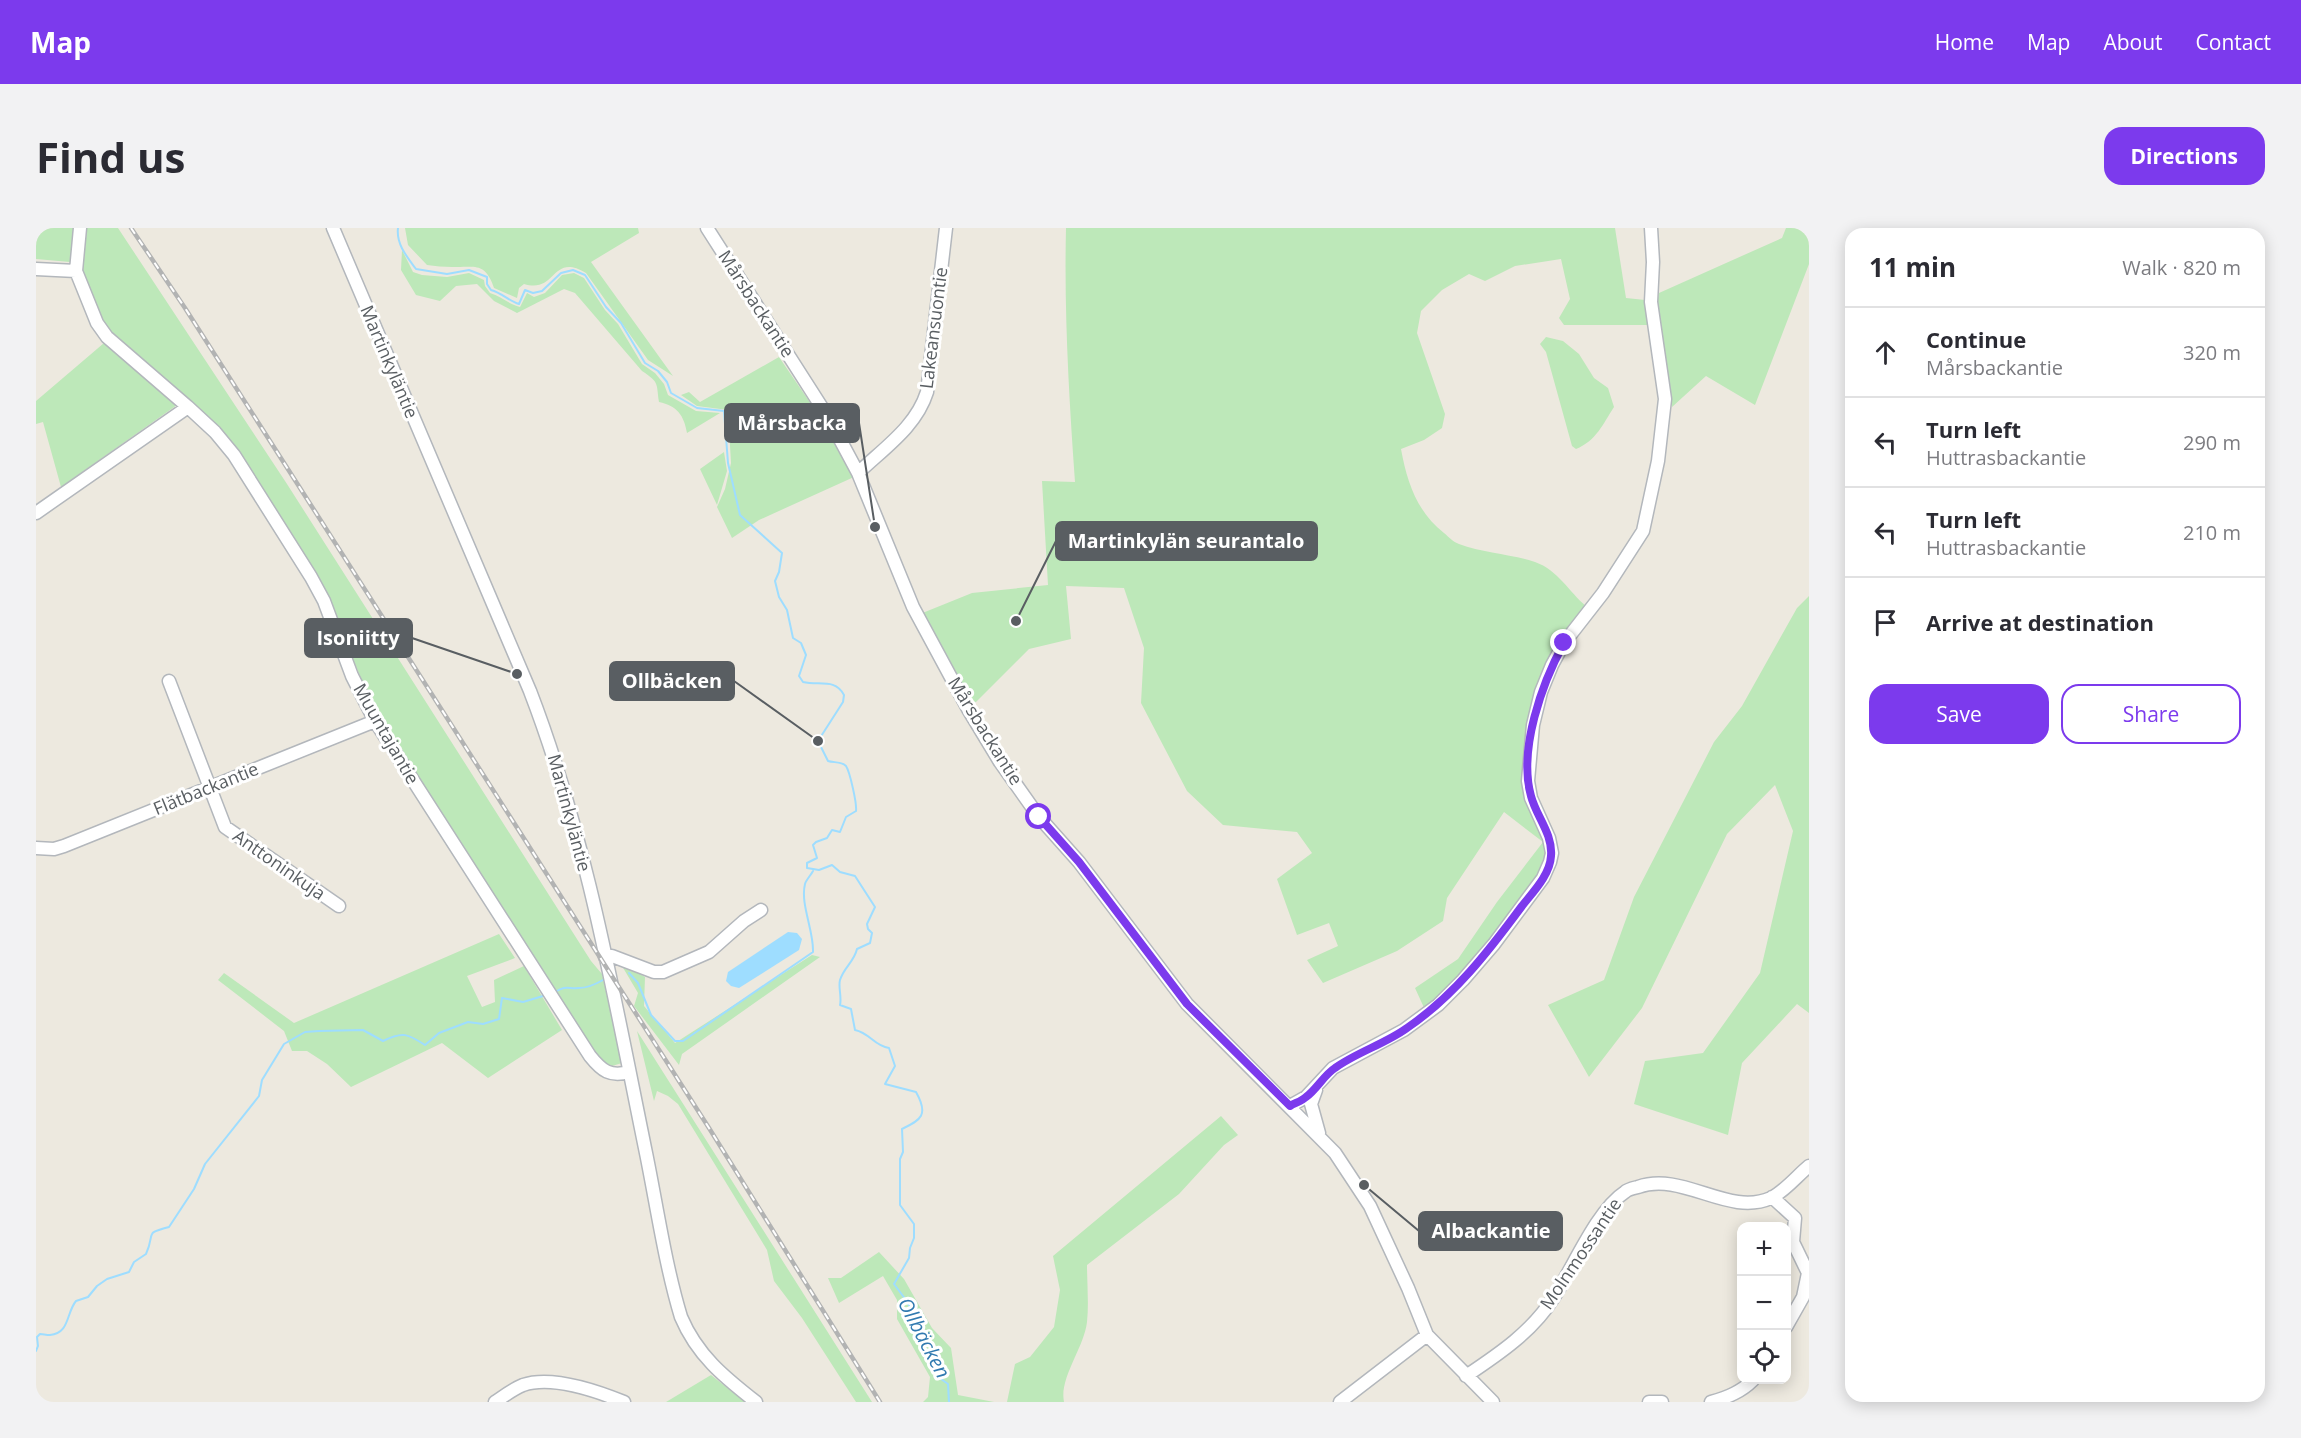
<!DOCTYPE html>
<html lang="en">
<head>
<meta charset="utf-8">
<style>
  body { margin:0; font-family:"Open Sans",sans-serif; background:#f2f2f3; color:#2b2b33 }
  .controls { position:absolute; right:18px; bottom:18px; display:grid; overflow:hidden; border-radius:12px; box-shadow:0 3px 15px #0003 }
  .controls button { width:54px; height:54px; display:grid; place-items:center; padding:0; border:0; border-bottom:2px solid #e1e1e2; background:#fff; color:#2b2b33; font:30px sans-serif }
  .stop { position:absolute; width:18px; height:18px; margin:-14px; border:4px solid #7c3aed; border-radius:50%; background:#fff }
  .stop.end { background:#7c3aed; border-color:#fff; box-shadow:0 2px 6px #0008 }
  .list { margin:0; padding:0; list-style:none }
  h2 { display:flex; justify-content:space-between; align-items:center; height:78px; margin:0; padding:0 24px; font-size:26px }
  h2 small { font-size:20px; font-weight:400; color:#7c7c81 }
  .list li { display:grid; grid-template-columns:39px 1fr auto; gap:18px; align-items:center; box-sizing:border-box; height:90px; padding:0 24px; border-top:2px solid #e1e1e2 }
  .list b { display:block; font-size:22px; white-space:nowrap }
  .list p { margin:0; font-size:20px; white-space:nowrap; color:#7c7c81 }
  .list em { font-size:20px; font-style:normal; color:#7c7c81 }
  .actions { display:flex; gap:12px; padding:18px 24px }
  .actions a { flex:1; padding:14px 0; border:2px solid #7c3aed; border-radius:18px; text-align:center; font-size:21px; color:#7c3aed }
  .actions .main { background:#7c3aed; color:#fff }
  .icon { flex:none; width:33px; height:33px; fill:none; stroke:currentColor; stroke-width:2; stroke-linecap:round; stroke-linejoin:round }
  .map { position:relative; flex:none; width:1773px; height:1174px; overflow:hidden; border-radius:18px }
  header { display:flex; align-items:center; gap:36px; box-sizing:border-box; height:84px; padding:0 30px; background:#7c3aed; color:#fff }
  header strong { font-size:28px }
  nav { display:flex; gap:33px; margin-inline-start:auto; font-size:21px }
  .intro { display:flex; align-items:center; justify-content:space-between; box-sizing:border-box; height:144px; padding:0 36px }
  h1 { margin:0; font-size:42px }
  .button { padding:15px 27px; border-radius:18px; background:#7c3aed; color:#fff; font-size:21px; font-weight:700 }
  main { display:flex; gap:36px; padding:0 36px }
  aside { flex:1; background:#fff; border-radius:18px; box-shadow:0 3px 15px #0003 }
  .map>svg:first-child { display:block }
</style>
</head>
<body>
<header>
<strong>Map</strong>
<nav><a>Home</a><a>Map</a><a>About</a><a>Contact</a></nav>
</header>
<div class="intro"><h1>Find us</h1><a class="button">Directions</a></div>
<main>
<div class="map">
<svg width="1773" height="1174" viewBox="0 0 1773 1174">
  <rect width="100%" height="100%" fill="#ede9df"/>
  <path fill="#bde8b9" d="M0 0H38L34 34 0 31Z
    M51 0H82L251 256 555 733 566 746 586 835 576 838 566 835 335 476 292 368 206 229 186 202 74 104 65 90 47 42Z
    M369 0H602L603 5 555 34 637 148 612 132 550 45C515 24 521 66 488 56L483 60 481 70 458 60C449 33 438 40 416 39 408 39 399 38 391 37L372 17Z
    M1030 0H1579L1590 70 1609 72 1613 97H1528L1523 90 1534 71 1525 31 1479 38 1449 53 1433 46 1406 62 1385 83 1381 105 1409 186 1406 200 1388 212 1365 221C1371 254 1381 284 1408 305 1413 309 1417 314 1423 316 1447 325 1475 326 1499 334 1522 342 1533 364 1550 378L1518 426 1489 532 1513 624 1502 651 1455 714 1390 784 1379 760 1422 731 1461 674 1507 614 1468 584 1411 670 1407 693 1361 723 1287 755 1271 732 1302 718 1293 695 1261 707 1241 651 1276 625 1261 604 1187 597 1151 563 1105 475 1108 420 1088 360 1030 358 1035 411 993 421 940 474H932L884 386 936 365 1012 357 1006 253 1039 254C1033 169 1028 85 1030 0Z
    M1750 0H1773V36L1719 177 1670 148 1636 179 1621 75 1623 65 1746 10Z
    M366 22 377 44 386 47 411 49 433 45 448 52 449 58 454 65C465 68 472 76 484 79L491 65 498 69 509 65 526 47 538 45 548 50 569 82 582 96 606 136 619 145 628 156 632 167 660 183 684 185 651 205C648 187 641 178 623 174 620 155 624 155 606 143L539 65 528 61 481 85 458 73 441 56 420 58 404 73 380 67 365 42Z
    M1510 109 1527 113 1543 126 1558 150 1572 160 1578 179C1567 196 1560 213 1540 221L1536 218 1510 124 1504 116Z
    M68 115 141 177 25 259 7 194 0 196V173Z
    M743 129 790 198 818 249 723 292 696 310 681 279 689 261 695 235 692 182 661 178 645 167 653 164 664 174Z
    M688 224 691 243 681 277 664 241Z
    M1773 368V785L1761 776 1706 835 1692 907 1598 876 1609 833 1667 825 1724 745 1757 603 1739 557 1691 606 1606 780 1553 849 1512 777 1568 752 1598 669 1678 514 1706 478 1761 380Z
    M463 706 479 730 431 748 446 779 459 774 458 752 488 738 526 802 452 850 406 815 315 859 291 836 271 823H256L248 803 182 752 188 745 258 795Z
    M776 727 784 729 646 826 643 837 598 778 602 765 586 738 592 739 609 749 608 778 639 815Z
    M601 803 836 1174H820L766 1090 738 1053 731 1022 642 876 632 868 621 863 618 873Z
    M1185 888 1202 907 1188 917 1143 966 1051 1037C1051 1056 1053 1075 1051 1094 1048 1120 1023 1150 1028 1174H971L979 1136 994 1129 1018 1099 1024 1062 1017 1028Z
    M843 1024 868 1051 896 1100 915 1120 922 1167 958 1174H887L892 1169 894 1149 861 1091V1072L847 1048 803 1075 792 1050H805Z
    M675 1147 709 1174H630Z"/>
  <path fill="#9eddff" d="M752 704 761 705 766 711 763 722 703 760 695 758 690 753 692 744Z"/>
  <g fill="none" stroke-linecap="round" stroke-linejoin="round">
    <path stroke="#9eddff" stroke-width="2" d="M362 0C360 16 371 29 380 41L411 46 433 42 451 49V56L455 62C466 65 473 73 483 76L489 62 497 65 506 63 525 45 537 42 549 47 570 79 585 95 609 135 622 143 631 154 635 165 661 180 688 183 692 235 704 287 746 325 743 344 739 353 743 369 751 382 757 410 765 415 770 427 763 448 767 454C783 458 799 450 808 467L807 474 782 513 792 533C798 535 805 533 810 538 814 544 821 576 820 583L810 589 804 604 796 602 791 610 780 614 777 617 781 630 771 635V640L783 642 796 637 804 644 819 648 839 679 831 696 832 701 836 705 834 715 821 721C818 734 808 739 804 752 802 759 806 769 804 777L815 781 819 802C834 805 838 818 853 820L859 838 849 856 880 864C893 887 885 892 866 901L867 924 864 931V977L878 996V1010L874 1020 873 1030 858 1056 870 1072 878 1086 886 1112 894 1117 899 1125 905 1151 912 1156 913 1174
      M593 745 602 755 615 787 639 813H647L777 724C778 703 764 676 769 656 770 652 775 647 777 643
      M519 764C531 757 531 761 543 760 551 760 560 756 567 752
      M0 1123 2 1118 1 1109 4 1106C7 1106 10 1107 14 1107 34 1105 30 1085 40 1073L52 1069 61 1058 71 1051 93 1044 98 1034 110 1026C120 1004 107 1006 133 999L158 961 169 936 223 868 226 852 248 816 269 804 283 803 327 802 347 813C367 803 372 806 389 817L403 805 432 794 447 796 463 791 466 770 487 774 507 768"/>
    <defs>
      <path id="minor" d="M44 0 40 43 61 95 71 109 152 179 179 204 198 227 275 349 288 373 316 448 339 493 554 828C566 843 574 849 593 844
        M297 0 494 463C551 611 578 769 610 925 621 979 629 1036 645 1089 661 1127 688 1149 720 1174
        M671 0 792 189 822 245 877 379 932 481 964 534 1003 589 1043 634 1151 776 1299 925 1334 978 1372 1060 1391 1107 1304 1174
        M0 41 40 43
        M822 245C848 220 880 199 891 164L910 0
        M0 285 152 179
        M133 453 189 599 303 678
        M0 620 18 621 28 618 339 493
        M569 729 576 728 618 744H627L673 724 708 693 725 682
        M1280 862 1275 876 1283 905
        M1254 878 1270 869 1297 840 1368 802 1402 777 1427 752 1458 716 1507 650 1514 634 1516 625 1513 610 1495 570 1492 553 1497 497 1505 464 1516 437 1528 415 1567 365 1607 303 1622 233 1629 171 1615 74 1617 34 1615 0
        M1736 969 1759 990 1757 1014 1772 1045 1767 1069 1750 1099
        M1391 1107 1457 1174
        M1430 1148C1463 1126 1497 1103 1518 1069 1537 1040 1561 982 1589 964 1592 961 1598 960 1602 959 1647 943 1692 989 1735 970 1748 964 1762 947 1773 938
        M459 1174C468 1168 477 1161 487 1157 516 1147 561 1163 588 1174
        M1613 1174H1626
        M1675 1174C1692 1169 1705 1164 1717 1152"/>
    </defs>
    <use href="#minor" stroke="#b3b7bc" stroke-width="15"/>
    <use href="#minor" stroke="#fff" stroke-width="12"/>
    <defs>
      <path id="rail" d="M95 0 149 80 673 900 844 1174"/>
    </defs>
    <use href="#rail" stroke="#b2b3b3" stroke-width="4.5"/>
    <use href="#rail" stroke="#fff" stroke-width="2" stroke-dasharray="7" stroke-linecap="butt"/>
  </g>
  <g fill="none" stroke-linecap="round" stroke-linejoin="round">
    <path stroke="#7c3aed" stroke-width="8" d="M1003 589 1043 634 1151 776 1254 878C1259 875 1266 873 1270 869 1281 861 1288 847 1299 840 1321 824 1349 816 1371 800 1418 768 1452 724 1486 678 1497 664 1514 647 1515 628 1517 606 1500 588 1495 568 1482 522 1506 455 1528 415"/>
  </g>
  <g text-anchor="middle" stroke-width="6" stroke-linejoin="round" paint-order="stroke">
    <g font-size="18" fill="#595e62" stroke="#fff">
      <text transform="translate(720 76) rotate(57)" y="6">Mårsbackantie</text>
      <text transform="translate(898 100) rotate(-83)" y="6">Lakeansuontie</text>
      <text transform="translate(353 134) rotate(67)" y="6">Martinkyläntie</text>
      <text transform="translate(949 503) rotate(58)" y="6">Mårsbackantie</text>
      <text transform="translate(350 506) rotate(60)" y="6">Muuntajantie</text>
      <text transform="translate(170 561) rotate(-22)" y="6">Flätbackantie</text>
      <text transform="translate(533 585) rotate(75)" y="6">Martinkyläntie</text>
      <text transform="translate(243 637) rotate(35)" y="6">Anttoninkuja</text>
      <text transform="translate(1545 1026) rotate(-56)" y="6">Molnmossantie</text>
    </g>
    <g font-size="20" font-style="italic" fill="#317ab0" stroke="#fff">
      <text transform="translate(888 1110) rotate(62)" y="7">Ollbäcken</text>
    </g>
  </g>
  <path fill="none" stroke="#595e62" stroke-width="2" d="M839 299L823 195M980 393L1020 313M481 446L376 410M782 513L698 453M1328 957L1383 1003"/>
  <g fill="#595e62" stroke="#fff" stroke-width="2">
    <circle cx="839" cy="299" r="6"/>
    <circle cx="980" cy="393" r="6"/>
    <circle cx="481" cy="446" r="6"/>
    <circle cx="782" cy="513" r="6"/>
    <circle cx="1328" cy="957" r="6"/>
  </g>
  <g fill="#595e62" stroke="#595e62" stroke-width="2">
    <rect x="689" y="176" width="134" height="38" rx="6"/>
    <rect x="1020" y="294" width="261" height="38" rx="6"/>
    <rect x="269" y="391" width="107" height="38" rx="6"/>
    <rect x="574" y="434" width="124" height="38" rx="6"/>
    <rect x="1383" y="984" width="143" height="38" rx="6"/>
  </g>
  <g font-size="20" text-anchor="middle" font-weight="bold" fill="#fff">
    <text x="756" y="202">Mårsbacka</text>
    <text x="1150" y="320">Martinkylän seurantalo</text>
    <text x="322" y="417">Isoniitty</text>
    <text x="636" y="460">Ollbäcken</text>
    <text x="1455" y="1010">Albackantie</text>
  </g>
</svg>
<div class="controls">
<button>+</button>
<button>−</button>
<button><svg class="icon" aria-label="locate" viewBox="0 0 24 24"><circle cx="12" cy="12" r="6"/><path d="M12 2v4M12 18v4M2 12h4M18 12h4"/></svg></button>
</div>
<div class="stop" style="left:1003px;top:589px"></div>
<div class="stop end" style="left:1528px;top:415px"></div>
</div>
<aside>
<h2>11 min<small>Walk · 820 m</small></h2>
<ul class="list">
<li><svg class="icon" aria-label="ahead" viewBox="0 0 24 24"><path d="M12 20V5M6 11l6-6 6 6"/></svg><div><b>Continue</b><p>Mårsbackantie</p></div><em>320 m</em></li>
<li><svg class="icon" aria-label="left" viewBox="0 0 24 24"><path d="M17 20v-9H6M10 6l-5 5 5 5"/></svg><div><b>Turn left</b><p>Huttrasbackantie</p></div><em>290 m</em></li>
<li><svg class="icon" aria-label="left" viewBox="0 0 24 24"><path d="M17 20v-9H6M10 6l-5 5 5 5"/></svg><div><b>Turn left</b><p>Huttrasbackantie</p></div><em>210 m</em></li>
<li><svg class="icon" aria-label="arrive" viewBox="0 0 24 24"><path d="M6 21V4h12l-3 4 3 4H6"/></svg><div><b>Arrive at destination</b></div></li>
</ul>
<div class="actions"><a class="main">Save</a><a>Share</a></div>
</aside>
</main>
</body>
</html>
